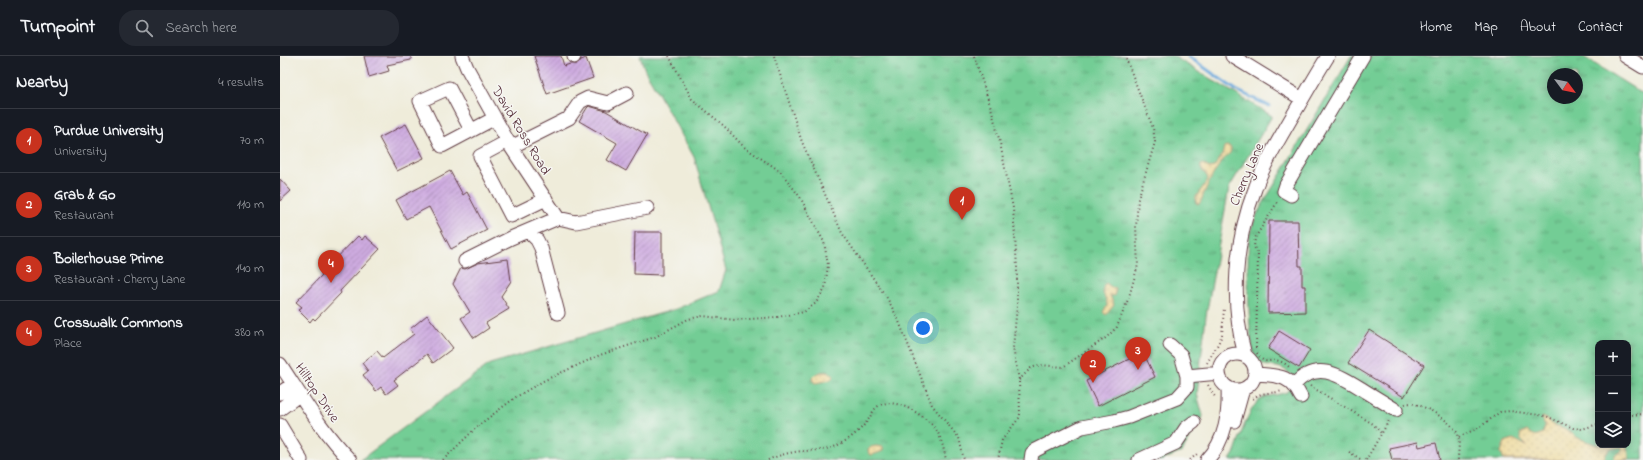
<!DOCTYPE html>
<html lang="en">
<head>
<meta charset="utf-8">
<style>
  body { margin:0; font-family:"Indie Flower",sans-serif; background:#242831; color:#f1f3f6 }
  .controls { position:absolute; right:12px; bottom:12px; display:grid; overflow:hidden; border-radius:8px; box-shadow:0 2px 10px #0003 }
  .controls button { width:36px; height:36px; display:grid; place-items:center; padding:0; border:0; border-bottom:1px solid #363941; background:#171b24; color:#f1f3f6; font:20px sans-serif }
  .compass { position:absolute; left:1267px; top:12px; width:36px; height:36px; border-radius:50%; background:#171b24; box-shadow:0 2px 10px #0003; rotate:122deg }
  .you { position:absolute; left:643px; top:272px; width:14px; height:14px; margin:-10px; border:3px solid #fff; border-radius:50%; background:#1a73e8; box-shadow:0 0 0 6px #1a73e833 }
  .badge { display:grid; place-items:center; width:26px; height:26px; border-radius:50%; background:#c8321e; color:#fff; font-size:13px; font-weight:700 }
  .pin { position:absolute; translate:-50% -33px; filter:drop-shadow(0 1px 2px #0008) }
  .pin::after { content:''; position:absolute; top:21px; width:14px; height:12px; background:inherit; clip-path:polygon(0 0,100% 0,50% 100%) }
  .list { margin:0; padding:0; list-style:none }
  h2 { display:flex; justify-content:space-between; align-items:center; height:52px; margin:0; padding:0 16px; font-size:17px }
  h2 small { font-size:13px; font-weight:400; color:#9ea1a6 }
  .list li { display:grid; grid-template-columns:26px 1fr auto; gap:12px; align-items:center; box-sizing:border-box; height:64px; padding:0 16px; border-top:1px solid #363941 }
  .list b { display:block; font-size:15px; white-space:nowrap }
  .list p { margin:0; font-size:13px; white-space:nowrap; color:#9ea1a6 }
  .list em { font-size:13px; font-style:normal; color:#9ea1a6 }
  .icon { flex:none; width:22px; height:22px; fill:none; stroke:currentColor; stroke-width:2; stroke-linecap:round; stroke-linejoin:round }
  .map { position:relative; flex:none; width:1363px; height:404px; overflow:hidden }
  header { display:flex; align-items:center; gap:24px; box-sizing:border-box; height:56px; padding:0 20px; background:#171b24; border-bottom:1px solid #363941 }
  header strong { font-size:19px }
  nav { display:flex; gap:22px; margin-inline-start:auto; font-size:14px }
  .search { width:280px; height:36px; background:#242831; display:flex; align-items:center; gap:10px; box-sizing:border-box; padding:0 14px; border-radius:16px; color:#9ea1a6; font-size:15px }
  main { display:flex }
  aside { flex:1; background:#171b24 }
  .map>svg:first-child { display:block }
</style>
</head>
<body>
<header>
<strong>Turnpoint</strong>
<div class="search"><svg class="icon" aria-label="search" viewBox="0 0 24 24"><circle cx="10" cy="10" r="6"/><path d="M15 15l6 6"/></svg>Search here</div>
<nav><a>Home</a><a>Map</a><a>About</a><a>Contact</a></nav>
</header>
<main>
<aside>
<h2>Nearby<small>4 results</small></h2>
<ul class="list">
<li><span class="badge">1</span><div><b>Purdue University</b><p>University</p></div><em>70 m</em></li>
<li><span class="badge">2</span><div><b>Grab &amp; Go</b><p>Restaurant</p></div><em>110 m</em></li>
<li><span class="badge">3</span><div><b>Boilerhouse Prime</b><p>Restaurant · Cherry Lane</p></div><em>140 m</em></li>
<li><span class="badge">4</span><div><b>Crosswalk Commons</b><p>Place</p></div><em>380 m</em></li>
</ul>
</aside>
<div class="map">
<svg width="1363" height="404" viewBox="0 0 1363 404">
  <defs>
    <pattern id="grass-tufts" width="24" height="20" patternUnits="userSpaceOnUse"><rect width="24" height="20" fill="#73cd95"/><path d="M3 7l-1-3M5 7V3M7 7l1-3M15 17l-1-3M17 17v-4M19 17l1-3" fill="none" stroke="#60a67a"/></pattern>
    <pattern id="sand-dots" width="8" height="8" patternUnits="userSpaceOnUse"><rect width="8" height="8" fill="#eeda9e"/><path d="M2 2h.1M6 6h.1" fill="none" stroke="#cebb88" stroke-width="1.8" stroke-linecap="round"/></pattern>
    <pattern id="building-hatch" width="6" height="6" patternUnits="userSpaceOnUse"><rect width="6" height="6" fill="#ceabe0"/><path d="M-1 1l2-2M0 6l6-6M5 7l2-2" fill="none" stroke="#a98bb6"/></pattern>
  </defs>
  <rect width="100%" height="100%" fill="#f6f6f2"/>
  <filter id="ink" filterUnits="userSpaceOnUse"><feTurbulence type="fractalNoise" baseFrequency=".025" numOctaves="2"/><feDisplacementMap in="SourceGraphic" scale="8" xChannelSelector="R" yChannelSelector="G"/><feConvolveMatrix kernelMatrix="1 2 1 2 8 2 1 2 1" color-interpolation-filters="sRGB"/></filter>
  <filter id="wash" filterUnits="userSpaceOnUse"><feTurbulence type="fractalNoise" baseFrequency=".012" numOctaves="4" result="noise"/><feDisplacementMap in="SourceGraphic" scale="16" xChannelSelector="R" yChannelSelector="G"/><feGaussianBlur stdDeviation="0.9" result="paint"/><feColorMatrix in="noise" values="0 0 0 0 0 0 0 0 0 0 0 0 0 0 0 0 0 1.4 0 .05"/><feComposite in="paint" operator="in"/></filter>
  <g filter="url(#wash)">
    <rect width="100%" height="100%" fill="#efecda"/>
    <path fill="url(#grass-tufts)" stroke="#5e7660" fill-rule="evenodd" d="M360 0H893L992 60 949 132 926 260 917 338 923 360 902 396 882 404H80L210 308 396 253 439 235 446 214 414 101 365 14Z
      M1071 0H1302L1363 38V404H950L954 398C960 383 969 346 985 341 992 339 999 339 1007 336L1015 324C1011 319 1007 314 1001 312 990 308 983 313 975 300 968 291 967 197 969 182 970 174 975 164 978 156ZM1273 18H1297V42H1273ZM1318 287H1348V389H1318Z"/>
    <path fill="url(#sand-dots)" stroke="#9c7c64" d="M946 90 950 91 951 93C950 100 946 100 942 105 933 117 926 131 921 145L919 148 916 147V141L928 124 927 120 921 113V109L923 108 929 112 934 111 942 100 944 91Z
      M826 227 831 231 836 233 834 240 830 239 834 249 826 259 823 256C824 254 826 252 827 250 828 243 818 235 826 227Z
      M541 316H547L553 319V321L551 324 535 327 533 325 532 322 535 319Z
      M1262 361 1267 363 1271 368 1284 372 1298 382 1317 389H1346L1349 399V403L1334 404 1335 399 1343 394 1341 391 1329 393 1323 404H1224L1221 396 1225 386 1233 383 1247 390 1241 384 1240 379 1241 377 1247 375C1253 380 1255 381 1263 377L1265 370Z
      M596 390 603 391V395L592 399 589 398 588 394 591 391Z"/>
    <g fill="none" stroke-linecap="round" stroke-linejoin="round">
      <path stroke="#69a9dd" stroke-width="3" d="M908 0 956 34 989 50"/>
    </g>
    <g id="blocks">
      <path fill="url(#building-hatch)" d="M84 0H131V4L107 9 109 15 89 21Z
        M254 0H281L284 10 290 8H298L301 4 306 2 313 22 267 38Z
        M309 50 326 55 367 79 346 115 327 104 337 87 299 65 307 52Z
        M126 68 144 102 117 115 99 82Z
        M170 115 183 139 187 136 207 174 171 193 149 151 126 163 116 144Z
        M0 123 11 135 0 145Z
        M989 165H1018L1019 210H1022V230H1025V256L988 257Z
        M355 176H382V219L354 218Z
        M78 180 82 184 85 180 100 193 60 235 61 237 35 264 33 262 30 266 18 254 22 251 16 246 42 219 41 218Z
        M228 203 231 225 221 240 229 253 206 267 209 272 194 282 181 262 190 256 173 228 181 212 185 213 198 207Z
        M147 259 173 292 153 307 147 298 114 324 118 329 106 338 101 331 96 335 83 319 88 315 82 307 97 295 103 302 134 278 130 273Z
        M1089 274 1144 309 1124 341 1068 307Z
        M999 275 1030 294 1019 312 988 293Z
        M863 296 875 321 818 350 806 325Z
        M1138 386 1139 391 1156 387 1160 404H1112L1109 392Z"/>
    </g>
  </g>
  <g filter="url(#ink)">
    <use href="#blocks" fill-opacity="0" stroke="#633e45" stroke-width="1"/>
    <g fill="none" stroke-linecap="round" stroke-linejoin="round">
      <defs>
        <path id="minor" d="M182 0 187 12 231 91 278 162
          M294 0V1
          M952 0 1022 43
          M1345 0 1363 11
          M191 74 169 32 140 45 162 90 215 62
          M228 85 200 100 231 160 266 143
          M231 91 289 62 300 46 308 42 328 47 347 37
          M1011 139 1004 135 1006 129 1083 0
          M248 175 257 184 261 192 278 257
          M185 205 231 182 278 162 296 166 367 152
          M939 316a18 18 0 1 1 36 0a18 18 0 1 1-36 0Z
          M965 299C950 245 955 185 975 133 982 112 994 92 1005 73 1019 49 1033 24 1048 0
          M0 308C22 341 42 376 70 404
          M975 318C998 320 1010 318 1021 341
          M907 320 939 317
          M1014 329C1036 304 1059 319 1082 333 1093 340 1105 347 1116 354
          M0 337 13 328
          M0 353 19 339
          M954 365 963 333
          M0 369 21 404
          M751 404 752 397 756 394 802 371 834 365 849 361 897 342 907 331V320L901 299 890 289
          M859 404 896 387 906 372 914 366
          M927 404C946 384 949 358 948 332"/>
      </defs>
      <use href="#minor" stroke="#633e45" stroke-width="15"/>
      <path stroke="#633e45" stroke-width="2" stroke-dasharray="1 3" stroke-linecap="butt" d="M494 0 522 86 562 177 607 242 618 263 652 349 679 382 684 404
        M694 0 712 55 720 87 733 152 737 211V250L733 292 739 324 740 358 739 362 722 384 718 404
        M976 292 978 198 974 191 975 182 998 145
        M977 297C985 311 989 302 999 305 1003 306 1007 309 1010 312
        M927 307 938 288 942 279 944 252
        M739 324 751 312 760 309 783 311 827 281 837 271 849 241 858 209 856 171 858 143 875 86 873 72 845 0
        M928 329 933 338 936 342
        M1030 330 1093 368 1101 377
        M973 343C981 335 992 338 1002 335
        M1125 348C1137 343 1174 366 1178 379 1180 384 1178 398 1178 404
        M1348 359 1363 358
        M1179 381 1200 371 1220 356 1230 355 1266 360 1293 372 1302 373 1318 368
        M1069 396 1082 404
        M163 404 199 369 236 341 263 325 320 299 375 281 408 263 423 260 455 264 498 261 524 256 536 247 545 232 548 209 544 186 520 141 500 115 464 91 444 70 412 43 389 0
        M488 404C499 399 511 396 523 395 535 394 547 395 558 389 569 384 582 373 588 364 591 360 593 354 597 351 613 338 648 361 657 375 662 384 664 394 666 404
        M910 404 917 398
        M1086 404 1110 363"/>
      <use href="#minor" stroke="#fff" stroke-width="13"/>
    </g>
  </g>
  <g text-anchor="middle" stroke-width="3" stroke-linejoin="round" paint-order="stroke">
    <g font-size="14" fill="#4a1f2b" stroke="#f6f6f2">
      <text transform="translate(242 74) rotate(59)" y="5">David Ross Road</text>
      <text transform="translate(966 118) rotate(-67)" y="5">Cherry Lane</text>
      <text transform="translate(38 336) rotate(56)" y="5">Hilltop Drive</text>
    </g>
  </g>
</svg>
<div class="controls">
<button>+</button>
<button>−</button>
<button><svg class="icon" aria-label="layers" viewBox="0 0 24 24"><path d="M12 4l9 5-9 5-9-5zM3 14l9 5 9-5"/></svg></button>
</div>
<svg class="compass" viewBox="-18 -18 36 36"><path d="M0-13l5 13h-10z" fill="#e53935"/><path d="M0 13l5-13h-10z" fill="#9ea1a6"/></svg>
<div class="you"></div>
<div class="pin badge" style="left:682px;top:164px">1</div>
<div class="pin badge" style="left:813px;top:327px">2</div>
<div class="pin badge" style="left:858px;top:314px">3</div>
<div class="pin badge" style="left:51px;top:227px">4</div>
</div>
</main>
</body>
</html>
